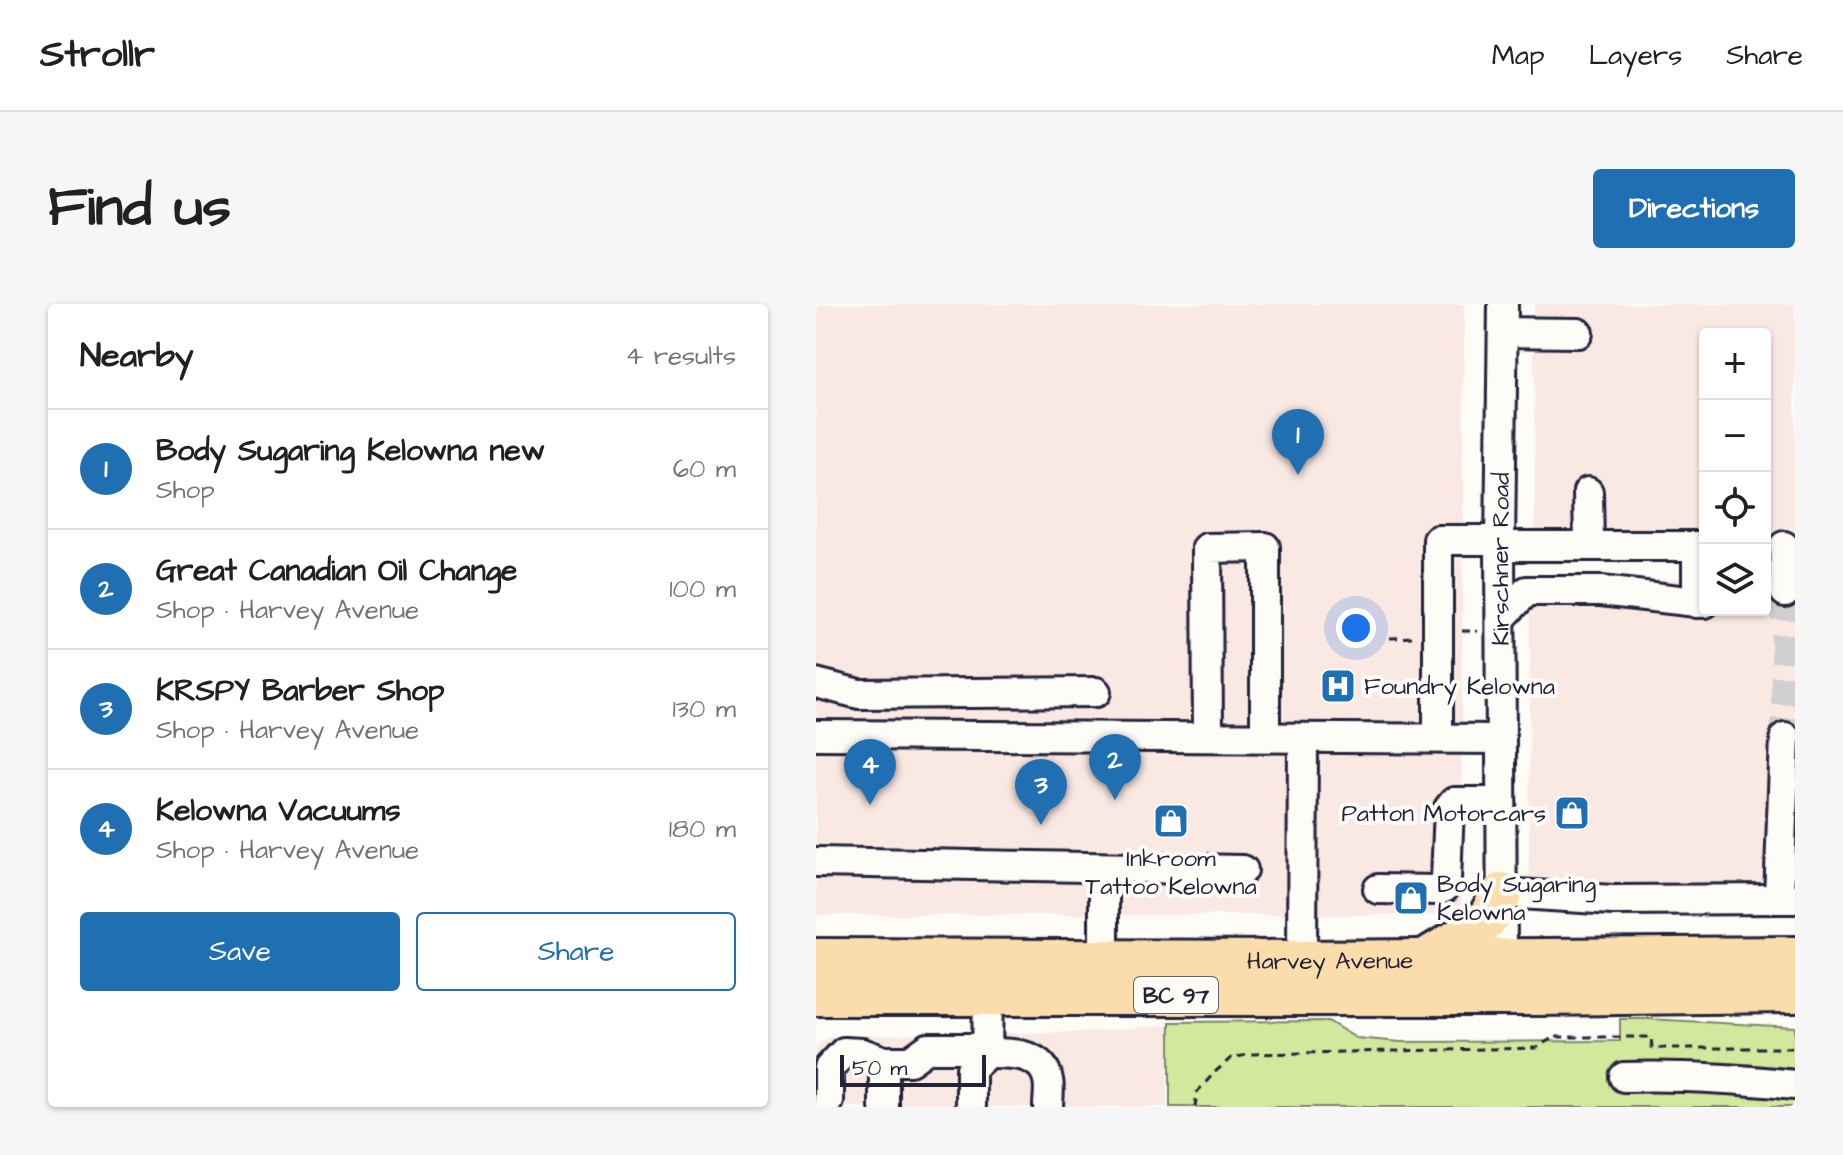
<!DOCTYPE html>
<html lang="en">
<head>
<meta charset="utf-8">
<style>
  body { margin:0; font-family:"Architects Daughter",sans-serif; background:#f6f6f6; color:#202124 }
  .controls { position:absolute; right:24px; top:24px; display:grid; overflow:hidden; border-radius:8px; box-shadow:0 2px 6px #0004 }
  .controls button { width:72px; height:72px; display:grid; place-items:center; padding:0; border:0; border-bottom:2px solid #e0e0e0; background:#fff; color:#202124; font:40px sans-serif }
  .scale { position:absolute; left:24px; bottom:20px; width:146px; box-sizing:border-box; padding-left:8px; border:4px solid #22223b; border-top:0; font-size:22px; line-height:28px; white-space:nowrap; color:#22223b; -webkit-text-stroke:6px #fdfcf7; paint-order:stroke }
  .you { position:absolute; left:540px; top:324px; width:28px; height:28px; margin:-20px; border:6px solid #fff; border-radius:50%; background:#1a73e8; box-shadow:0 0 0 12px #1a73e833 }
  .badge { display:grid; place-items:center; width:52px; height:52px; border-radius:50%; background:#1f6fb2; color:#fff; font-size:26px; font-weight:700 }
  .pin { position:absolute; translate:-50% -66px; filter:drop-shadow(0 2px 4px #0008) }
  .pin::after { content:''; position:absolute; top:42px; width:28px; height:24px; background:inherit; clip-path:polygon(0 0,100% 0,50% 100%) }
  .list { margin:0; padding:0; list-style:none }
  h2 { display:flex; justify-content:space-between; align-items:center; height:104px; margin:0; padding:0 32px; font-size:34px }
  h2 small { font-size:26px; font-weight:400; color:#757577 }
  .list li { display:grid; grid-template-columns:52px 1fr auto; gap:24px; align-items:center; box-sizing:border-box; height:120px; padding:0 32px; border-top:2px solid #e0e0e0 }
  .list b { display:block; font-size:30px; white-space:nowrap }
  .list p { margin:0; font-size:26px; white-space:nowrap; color:#757577 }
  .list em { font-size:26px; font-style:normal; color:#757577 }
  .actions { display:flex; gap:16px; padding:24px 32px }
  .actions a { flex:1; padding:18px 0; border:2px solid #1f6fb2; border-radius:8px; text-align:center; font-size:28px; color:#1f6fb2 }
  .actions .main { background:#1f6fb2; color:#fff }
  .icon { flex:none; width:44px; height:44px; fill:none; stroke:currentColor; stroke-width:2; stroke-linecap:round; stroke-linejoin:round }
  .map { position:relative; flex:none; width:979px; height:803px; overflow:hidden; border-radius:8px }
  header { display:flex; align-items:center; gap:48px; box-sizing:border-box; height:112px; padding:0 40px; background:#fff; border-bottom:2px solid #e0e0e0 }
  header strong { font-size:38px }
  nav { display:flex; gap:44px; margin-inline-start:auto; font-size:28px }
  .intro { display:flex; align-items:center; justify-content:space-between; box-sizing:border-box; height:192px; padding:0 48px }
  h1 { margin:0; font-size:56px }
  .button { padding:20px 36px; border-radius:8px; background:#1f6fb2; color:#fff; font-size:28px; font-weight:700 }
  main { display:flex; gap:48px; padding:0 48px }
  aside { flex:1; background:#fff; border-radius:8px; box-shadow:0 2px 6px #0004 }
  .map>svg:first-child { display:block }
</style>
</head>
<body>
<header>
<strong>Strollr</strong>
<nav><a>Map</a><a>Layers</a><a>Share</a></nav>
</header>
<div class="intro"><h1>Find us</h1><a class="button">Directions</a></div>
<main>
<aside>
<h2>Nearby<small>4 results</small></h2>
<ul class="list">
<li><span class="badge">1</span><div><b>Body Sugaring Kelowna new</b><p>Shop</p></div><em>60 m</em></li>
<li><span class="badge">2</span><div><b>Great Canadian Oil Change</b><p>Shop · Harvey Avenue</p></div><em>100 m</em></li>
<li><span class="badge">3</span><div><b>KRSPY Barber Shop</b><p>Shop · Harvey Avenue</p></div><em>130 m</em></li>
<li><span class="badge">4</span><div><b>Kelowna Vacuums</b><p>Shop · Harvey Avenue</p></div><em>180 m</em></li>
</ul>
<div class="actions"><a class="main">Save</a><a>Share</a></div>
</aside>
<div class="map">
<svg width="979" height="803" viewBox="0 0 979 803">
  <rect width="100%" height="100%" fill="#fdfcf7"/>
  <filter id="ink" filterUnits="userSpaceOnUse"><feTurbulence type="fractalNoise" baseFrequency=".0125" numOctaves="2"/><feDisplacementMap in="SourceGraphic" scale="16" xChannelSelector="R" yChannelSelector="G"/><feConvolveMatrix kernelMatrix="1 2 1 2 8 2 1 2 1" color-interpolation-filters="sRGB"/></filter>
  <g filter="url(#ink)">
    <path fill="#fae8e3" d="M0 0H648L645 611H0Z
      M718 0H979V232H949V30H889V232L719 231Z
      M714 275H889V306H949V275H979V607L713 606Z
      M353 721 351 803H0V742L15 732 270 728Z"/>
    <path fill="#d2e89d" stroke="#7a856c" stroke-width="2" d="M804 715H832L979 723V803H354V718L512 717 540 734 584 738 804 737Z"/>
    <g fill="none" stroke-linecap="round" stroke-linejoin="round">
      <path stroke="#d1d0d1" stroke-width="28" stroke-dasharray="28 14" stroke-linecap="butt" d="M969 288V433"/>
      <defs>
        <g id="minor">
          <path d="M687 28 762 29"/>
          <path d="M772 188 773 242"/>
          <path d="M684 242H889"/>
          <path d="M881 242V299"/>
          <path d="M968 242 969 288"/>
          <path d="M685 314 711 287H785L889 299"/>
          <path d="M0 379 43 390 280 388"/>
          <path d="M0 431 685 435"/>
          <path d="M392 433 391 244 449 243V433"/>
          <path d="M969 433 963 595H978"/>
          <path d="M622 434V236H685"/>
          <path d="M0 558 427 566"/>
          <path d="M288 564V656"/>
          <path d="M562 585 623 586 628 584 630 575 633 504 638 498H685"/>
          <path d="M686 589 797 596 963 595"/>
          <path d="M486 657 487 434"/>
          <path id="s1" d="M675 667 686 654 684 242 687 0"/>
          <path d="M171 749C193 749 227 748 232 776 234 784 232 795 232 803"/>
          <path d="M808 773C865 771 922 775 979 781"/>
          <path d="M13 797V764L28 748 46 749 68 757"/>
          <path d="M68 803V757H94L112 744H171"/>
          <path d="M155 803V765L171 749 172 691"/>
        </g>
        <g id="highway">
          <path id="s2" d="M0 655 486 657 979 653"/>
          <path d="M610 655 664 622 673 612 686 589"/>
          <path d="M0 691H723L979 688"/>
        </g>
      </defs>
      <use href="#minor" stroke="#22223b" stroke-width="34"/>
      <use href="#highway" stroke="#22223b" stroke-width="46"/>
      <path stroke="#22223b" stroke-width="3" stroke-dasharray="8 6" stroke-linecap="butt" d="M646 327H662
        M574 334 598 333
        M379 803 381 788 399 768 415 754 437 750 720 744 738 733H835L836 744H979"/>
      <use href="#minor" stroke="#fdfcf7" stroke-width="28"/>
      <use href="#highway" stroke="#faddab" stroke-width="40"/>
    </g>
  </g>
  <defs>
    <symbol id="hospital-square" viewBox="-11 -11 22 22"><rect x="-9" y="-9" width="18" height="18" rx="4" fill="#1f6fb2" stroke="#fdfcf7"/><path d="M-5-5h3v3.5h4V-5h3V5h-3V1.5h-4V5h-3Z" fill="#fff"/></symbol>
    <symbol id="shop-square" viewBox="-11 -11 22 22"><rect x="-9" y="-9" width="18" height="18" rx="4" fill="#1f6fb2" stroke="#fdfcf7"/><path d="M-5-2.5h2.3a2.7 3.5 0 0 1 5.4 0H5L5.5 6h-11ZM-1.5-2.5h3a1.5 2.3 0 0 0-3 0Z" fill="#fff"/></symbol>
  </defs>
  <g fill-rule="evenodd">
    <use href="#hospital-square" x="502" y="362" width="40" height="40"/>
    <use href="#shop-square" x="736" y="489" width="40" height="40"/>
    <use href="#shop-square" x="335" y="497" width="40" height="40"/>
    <use href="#shop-square" x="575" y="574" width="40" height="40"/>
  </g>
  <g text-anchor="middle" stroke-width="8" stroke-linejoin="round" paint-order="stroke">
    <rect fill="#fdfcf7" stroke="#646373" stroke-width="2" x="318" y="673" width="84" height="36" rx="6"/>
    <g font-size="22" font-weight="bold" fill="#22223b">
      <text x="360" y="699">BC 97</text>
    </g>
    <g font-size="24" fill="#22223b" stroke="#fdfcf7">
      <text dy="8" stroke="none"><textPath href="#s1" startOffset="416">Kirschner Road</textPath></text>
      <text dy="8" stroke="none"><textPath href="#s2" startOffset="514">Harvey Avenue</textPath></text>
    </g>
    <g font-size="24" fill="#22223b" stroke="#fdfcf7" text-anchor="start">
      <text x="548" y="390">Foundry Kelowna</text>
      <text x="730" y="517" text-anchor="end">Patton Motorcars</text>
      <text x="355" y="562" text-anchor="middle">Inkroom<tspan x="355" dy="28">Tattoo Kelowna</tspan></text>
      <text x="621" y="588">Body Sugaring<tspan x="621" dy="28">Kelowna</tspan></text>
    </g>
  </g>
</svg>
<div class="controls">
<button>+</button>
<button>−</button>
<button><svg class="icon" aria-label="locate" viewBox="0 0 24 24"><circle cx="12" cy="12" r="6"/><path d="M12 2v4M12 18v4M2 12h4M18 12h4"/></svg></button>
<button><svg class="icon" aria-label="layers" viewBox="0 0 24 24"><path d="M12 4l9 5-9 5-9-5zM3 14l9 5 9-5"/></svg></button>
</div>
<div class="scale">50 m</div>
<div class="you"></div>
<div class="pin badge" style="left:482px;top:171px">1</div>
<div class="pin badge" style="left:299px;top:496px">2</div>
<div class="pin badge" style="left:225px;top:521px">3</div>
<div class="pin badge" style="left:54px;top:501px">4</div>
</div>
</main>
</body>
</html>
